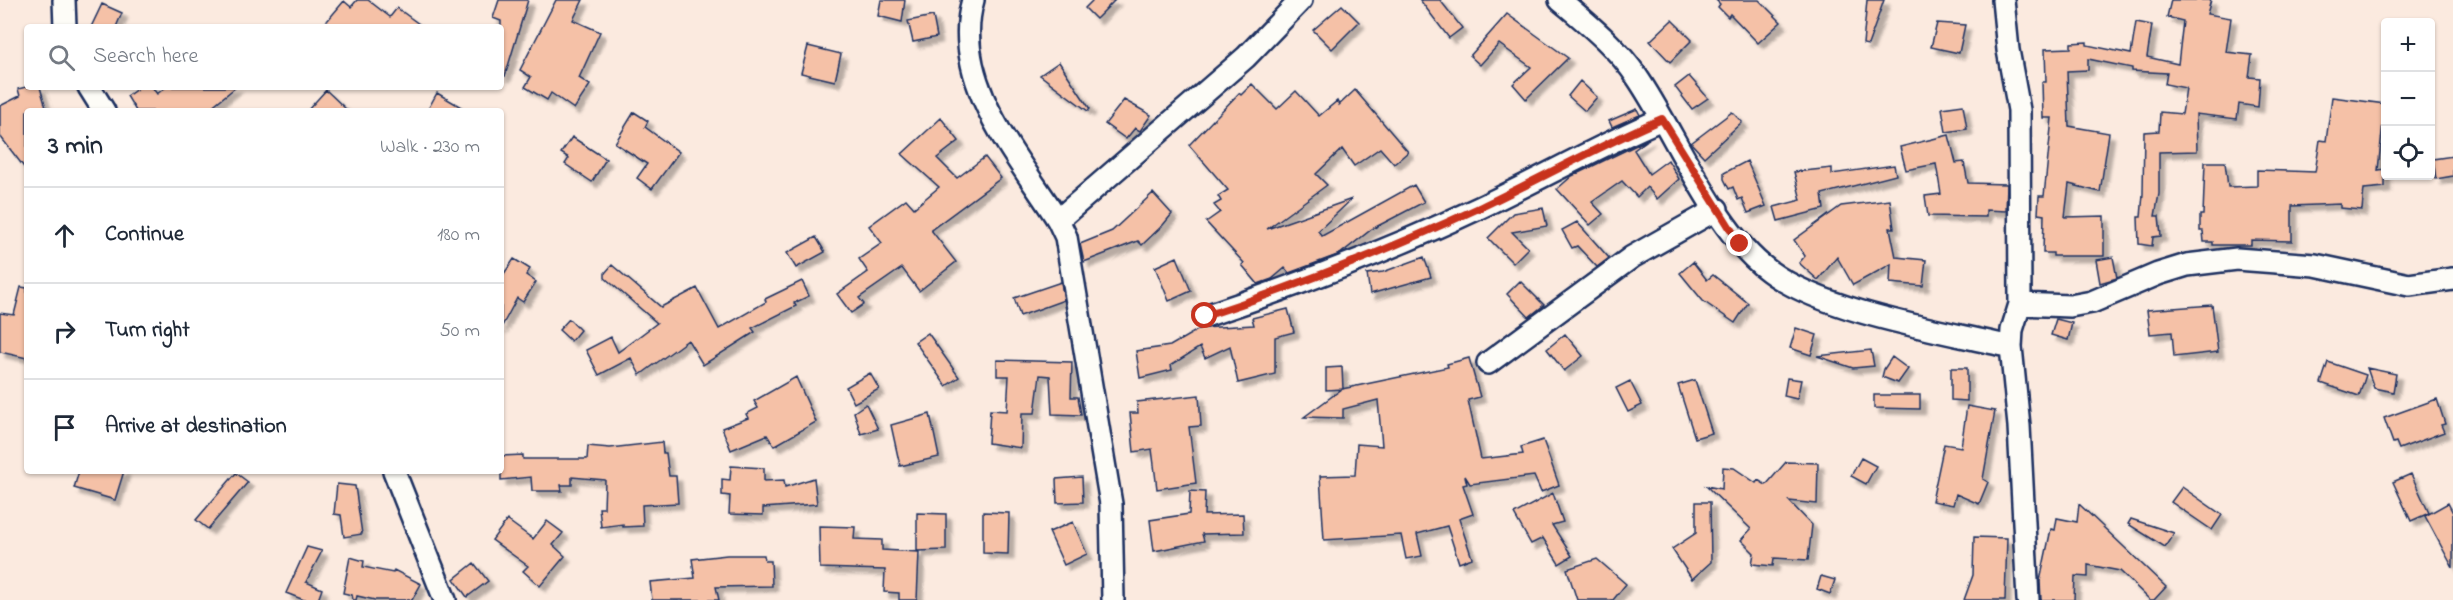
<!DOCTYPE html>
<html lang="en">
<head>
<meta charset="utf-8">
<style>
  body { margin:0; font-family:"Indie Flower",sans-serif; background:#f2f2f3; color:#1f2937 }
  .controls { position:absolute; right:18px; top:18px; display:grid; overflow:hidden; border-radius:6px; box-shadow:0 2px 4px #0004 }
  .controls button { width:54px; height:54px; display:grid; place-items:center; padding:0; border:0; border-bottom:2px solid #e0e1e3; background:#fff; color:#1f2937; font:30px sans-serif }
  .stop { position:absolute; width:18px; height:18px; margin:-14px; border:4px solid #c8321e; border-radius:50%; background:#fff }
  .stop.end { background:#c8321e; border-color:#fff; box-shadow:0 2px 6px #0008 }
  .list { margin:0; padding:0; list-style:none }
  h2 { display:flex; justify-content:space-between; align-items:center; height:78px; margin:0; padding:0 24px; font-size:26px }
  h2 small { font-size:20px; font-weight:400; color:#747a83 }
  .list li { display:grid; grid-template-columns:39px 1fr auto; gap:18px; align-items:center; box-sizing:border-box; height:96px; padding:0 24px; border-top:2px solid #e0e1e3 }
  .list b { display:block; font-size:22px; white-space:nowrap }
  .list em { font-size:20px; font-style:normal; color:#747a83 }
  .icon { flex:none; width:33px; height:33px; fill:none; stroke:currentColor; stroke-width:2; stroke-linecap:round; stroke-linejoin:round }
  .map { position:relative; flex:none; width:2453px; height:600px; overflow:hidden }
  .search { position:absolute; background:#fff; box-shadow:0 2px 4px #0004; left:24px; top:24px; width:480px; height:66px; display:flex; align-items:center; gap:15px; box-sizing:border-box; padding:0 21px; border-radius:6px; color:#747a83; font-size:22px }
  .panel { position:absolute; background:#fff; box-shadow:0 2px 4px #0004; left:24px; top:108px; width:480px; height:366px; border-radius:6px }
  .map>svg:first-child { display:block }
</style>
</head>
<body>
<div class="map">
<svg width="2453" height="600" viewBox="0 0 2453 600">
  <defs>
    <filter id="shadow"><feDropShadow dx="5.5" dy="5.5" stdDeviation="1.5" flood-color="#0004"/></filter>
  </defs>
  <rect width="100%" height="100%" fill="#fbeadf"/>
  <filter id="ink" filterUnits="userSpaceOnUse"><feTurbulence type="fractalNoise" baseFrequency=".0167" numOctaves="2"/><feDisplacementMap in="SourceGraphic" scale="12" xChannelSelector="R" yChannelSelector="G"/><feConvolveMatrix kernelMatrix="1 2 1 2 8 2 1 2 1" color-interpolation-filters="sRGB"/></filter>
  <g filter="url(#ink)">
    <path fill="#f5c1a7" stroke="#1b2f5e" stroke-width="1.5" filter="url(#shadow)" d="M357 0H368L390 17 397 8 423 27H322L344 1 351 7Z
      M499 0H528L505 76 501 75V21L493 18Z
      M556 0H583L573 20 600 32 579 78 590 85 574 109 551 93 547 100 525 87 531 77 520 70Z
      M881 0H905L902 22 878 16Z
      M1093 0H1115L1096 19 1085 8Z
      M1420 0H1440L1462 28 1449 38Z
      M1716 0H1759L1781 22 1758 43 1730 14 1728 17 1718 7 1720 4Z
      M1867 0H1884L1868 45 1863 44Z
      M2171 0H2211L2207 14 2231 18 2226 52 2252 55 2249 77 2260 78 2258 107 2239 104 2237 119 2196 114 2197 151 2159 152V194L2155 216H2159L2161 236 2153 237 2152 246 2139 244 2138 217H2141L2143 194 2144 132 2159 131 2160 112 2182 114 2186 88 2165 84 2167 73 2132 71V68L2088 59V70L2067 71 2069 126 2109 133 2100 192 2069 184 2065 217 2104 216V256H2053V253H2043L2044 215 2038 214 2039 196H2044L2052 118H2043L2042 82H2046L2045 49 2071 48V43L2087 42V45L2131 54 2136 22 2152 25 2147 57 2178 64 2183 21 2167 17Z
      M102 4 122 13 116 27H91Z
      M1342 5 1359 22 1332 49 1313 30Z
      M1507 14 1568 58 1526 99 1513 84 1531 67 1499 44 1480 65 1470 56Z
      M933 16 937 37 913 42 908 21Z
      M1672 20 1692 40 1670 62 1650 41Z
      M1937 23 1965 25 1959 53 1931 47Z
      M808 46 841 54 835 81 801 73Z
      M1059 62 1090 109 1088 111 1040 75Z
      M1689 76 1708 98 1692 109 1675 87Z
      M1580 81 1597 97 1585 111 1568 96Z
      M1252 84 1277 109 1296 91 1319 116 1337 101 1339 105 1355 90 1408 152 1394 164 1380 148 1354 166 1342 149 1316 174 1327 185 1267 229 1352 199 1318 231 1322 236 1414 185 1424 202 1372 229 1340 254 1289 273 1285 268 1272 279 1258 284 1242 265 1244 263 1206 222 1220 212 1214 205 1221 201 1218 196 1228 190 1189 145 1239 93 1241 95Z
      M26 87H40L47 111H27V171L0 136V106L20 96 18 89Z
      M140 87H152L157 94 166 87H236L206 111H136L127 96Z
      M326 90 348 111H307Z
      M437 93 468 111H427Z
      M2332 97 2385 104 2378 170 2385 169V187L2364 189 2362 210 2340 208V204L2292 206V241L2251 240V245H2213V242H2204L2203 231H2200V215H2203L2205 162H2225L2228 187 2257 186V170L2315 172 2320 140 2326 141Z
      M1124 100 1151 115 1140 131 1135 128 1126 139 1105 124Z
      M1963 105 1967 129 1946 132 1942 108Z
      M1637 109 1640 115 1612 127 1609 121Z
      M634 112 648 121 645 127 679 152 652 189 637 178 647 164 615 143Z
      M1732 112 1742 122 1704 157 1691 143Z
      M941 118 959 141 937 158 957 178 985 157 1001 178 931 230 956 262 919 291 902 268 859 298 864 304 851 313 837 294 868 272 859 259 882 243 869 226 906 199 914 208 939 187 902 154Z
      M1949 135 1956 163 1964 162 1968 183 2007 184 2006 211 1986 210V217L1928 216 1925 196 1941 194 1936 164 1906 170 1900 147Z
      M572 137 606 159 592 182 565 164 569 158 561 153Z
      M1649 139 1634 150 1649 174 1668 160 1679 179 1657 199 1647 187 1637 197 1622 181 1592 202 1603 214 1590 225 1557 189 1572 176Z
      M2453 156V176L2436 179 2433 159Z
      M1747 161 1766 206 1748 213 1742 198 1738 200 1733 187 1729 189 1724 179V173Z
      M1894 165 1896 175 1822 194 1824 209 1778 221 1774 207 1801 200 1794 172 1832 168V174Z
      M1153 193 1172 214 1163 225 1142 245 1138 241 1084 262 1080 244 1112 231Z
      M1890 200 1894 228H1890L1896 257 1926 260 1923 286 1890 283 1891 264 1853 285 1837 257 1818 280 1799 263 1805 256 1794 240 1841 206Z
      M1543 208 1547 226 1512 232 1528 248 1513 263 1488 238 1513 213Z
      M1577 222 1609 258 1597 267 1577 246 1572 248 1562 230Z
      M816 237 825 252 796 268 787 253Z
      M1177 257 1191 291 1169 301 1155 267Z
      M1424 257 1431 277 1370 294 1367 274 1383 272Z
      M2113 257 2117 278 2100 283 2096 260Z
      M514 259 530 269 526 275 536 282 523 302 517 298 501 328V278Z
      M1693 262 1707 280 1713 275 1748 303 1735 323 1703 301 1680 273Z
      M612 265 661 307 697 288 719 329 766 302 765 299 802 281 809 296 794 303 796 306 752 328 755 332 703 365 688 340 640 375 631 358 599 375 586 350 611 337 618 352 657 323 605 278V273Z
      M1520 281 1544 305 1529 317 1507 294Z
      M1061 282 1064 300 1020 316 1014 298Z
      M21 287 27 288V358L0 352V313L14 315Z
      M2212 305 2218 352 2174 357 2172 332 2150 334 2147 310Z
      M1288 309 1294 332 1275 337V374L1238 383 1230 346 1205 358 1200 347 1171 365 1172 370 1140 378 1136 351 1170 346 1201 328 1254 325 1252 318Z
      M569 319 580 330 571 341 559 330Z
      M2056 319 2072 323 2068 340 2051 335Z
      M1796 328 1817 335 1811 355 1790 348Z
      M928 333 959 377 946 386 915 342Z
      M1565 334 1583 356 1564 371 1547 349Z
      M1871 350 1874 366 1853 368 1817 356Z
      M1892 357 1908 369 1898 383 1882 377 1884 369Z
      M1469 358 1480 397 1468 400 1481 459 1523 454 1521 447 1543 440 1559 485 1541 492 1534 476 1470 484 1465 476 1467 484 1463 485 1473 514 1459 519 1472 558 1459 563 1447 526 1417 534 1422 556 1406 559 1401 535 1324 540 1320 476 1355 475 1357 444 1382 446 1378 400 1343 409V418L1304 417 1342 389 1448 367 1447 364Z
      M997 360 1072 362 1071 397H1078L1081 415 1052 414 1050 376 1040 375 1035 413H1022L1021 448 988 443 990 410 1007 411 1009 376H997Z
      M2328 362 2366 375 2359 396 2321 383Z
      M1342 367 1343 389 1326 390V368Z
      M1951 368H1967V401L1951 400Z
      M2367 368 2396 374 2393 392 2374 388Z
      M870 373 879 389 854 403 846 387Z
      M796 377 816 422 774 446 767 435 731 450 722 428 748 418 746 414 758 408 754 401Z
      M1787 378 1801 380 1797 399 1784 396Z
      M1695 380 1712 433 1695 438 1678 385Z
      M1630 381 1642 405 1628 412 1616 388Z
      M1199 395 1201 426 1189 427 1196 483 1157 489 1152 449 1134 452 1130 413H1138L1137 402Z
      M1874 395H1920V409L1874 408Z
      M2437 399 2445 424 2441 425 2444 432 2399 449 2396 442 2393 443 2384 418Z
      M866 404 878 429 861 434 854 412Z
      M1967 406 1995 411 1983 479 1988 482 1979 504 1956 494 1953 505 1932 501 1944 444 1961 447Z
      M930 414 939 457 900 466 891 425Z
      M662 442 663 453H666L669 476H676L678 503 642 505 643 526 623 527V524L601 527 599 508H604L605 480 572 477V485H561L562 491H532L531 477 501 480V456L523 455V459H587L588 446 610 448Z
      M1861 458 1876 466 1866 484 1851 476Z
      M1786 462 1818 463 1817 504 1789 501 1812 525 1808 560 1774 558 1773 566 1752 564 1754 553 1741 540 1751 529 1706 486 1722 489 1723 467 1734 468 1756 483 1758 480 1766 485Z
      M731 466 764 468V481L784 480 785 487 814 478 817 504 763 508V515L729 514 730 496 722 495V479L730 480Z
      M79 471H124L115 500 74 488Z
      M236 473 248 482 208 529 196 520Z
      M2411 474 2429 513 2411 521 2393 482Z
      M1082 477 1083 502 1057 503 1056 479Z
      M337 484 355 486 362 534 344 537 341 515 334 514Z
      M2182 487 2222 515 2212 530 2171 502Z
      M1190 491 1205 492 1204 515 1243 514 1244 533 1202 534 1204 541 1154 551 1150 520 1189 514Z
      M1553 493 1563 522 1552 525 1572 556 1559 564 1543 538 1531 544 1514 514Z
      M1696 502H1710L1711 562 1692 579 1672 549 1696 533Z
      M2448 503 2453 513V568L2425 516Z
      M2079 504 2166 587 2154 600H2150L2120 571 2088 565V577L2075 576 2074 600H2041L2040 581 2051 529 2055 530 2057 518 2077 522Z
      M983 512 1009 513 1008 554 983 553Z
      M917 513 946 514V550L917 551Z
      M2131 519 2174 533 2165 547 2128 524Z
      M507 520 533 539 547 521 563 533 553 545 565 556 540 586 523 571 528 566 492 540Z
      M1073 522 1087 554 1064 565 1049 532Z
      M819 526 855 527 854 539 882 540V550L919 552 917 600H899V593L884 592 885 570 820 568Z
      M1974 537 2007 538 2005 600H1964L1973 575Z
      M307 547 322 551 306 582 322 589 318 600H304L286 593Z
      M727 555H764L765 561H771L772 586 716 587 719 600H652L650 582 695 578 692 559Z
      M350 557 364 561 363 567 393 573 394 570 421 584 412 600H375L357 596 356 600H353L352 595 343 593Z
      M1597 559 1626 584 1613 600H1577L1567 569Z
      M474 563 488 581 467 597 454 579Z
      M1821 576 1835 580 1830 594 1817 589Z"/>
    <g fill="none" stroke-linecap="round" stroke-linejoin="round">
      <defs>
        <path id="minor" d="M64 0 65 27
          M973 0C950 80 1018 157 1058 220L1066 237 1111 504 1113 600
          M1560 0C1587 23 1617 47 1637 77 1676 134 1714 231 1769 271 1824 312 1942 331 2011 347
          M2003 0 2008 50 2019 110 2020 304 2012 330 2011 347 2019 426 2028 600
          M89 87 104 111
          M1058 220 1246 57 1301 0
          M2020 304 2070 306 2092 302 2158 274 2187 265 2237 259 2315 265 2409 285 2453 279
          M1205 316C1299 285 1392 249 1481 207 1542 178 1600 145 1662 119
          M1488 363 1632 257 1717 209
          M394 471 445 600"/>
      </defs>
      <use href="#minor" stroke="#1b2f5e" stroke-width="26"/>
      <use href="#minor" stroke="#fdfcf7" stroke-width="21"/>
    </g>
  </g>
  <g fill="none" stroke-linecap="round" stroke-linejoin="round" filter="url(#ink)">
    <path stroke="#c8321e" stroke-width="8" d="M1205 316C1299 285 1391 249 1481 207 1542 178 1600 145 1662 119L1740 244"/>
  </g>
</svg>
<div class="controls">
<button>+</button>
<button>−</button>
<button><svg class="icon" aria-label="locate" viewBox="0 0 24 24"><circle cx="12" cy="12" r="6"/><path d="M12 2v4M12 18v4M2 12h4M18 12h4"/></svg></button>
</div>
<div class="stop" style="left:1205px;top:316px"></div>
<div class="stop end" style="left:1740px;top:244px"></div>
<div class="search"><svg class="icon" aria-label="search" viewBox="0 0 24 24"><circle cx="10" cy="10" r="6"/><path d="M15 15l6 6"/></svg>Search here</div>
<section class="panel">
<h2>3 min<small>Walk · 230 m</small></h2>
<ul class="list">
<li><svg class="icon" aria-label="ahead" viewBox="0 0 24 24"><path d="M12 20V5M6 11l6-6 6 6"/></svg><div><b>Continue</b></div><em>180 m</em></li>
<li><svg class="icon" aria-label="right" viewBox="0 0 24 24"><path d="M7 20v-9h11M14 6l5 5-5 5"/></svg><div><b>Turn right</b></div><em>50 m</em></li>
<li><svg class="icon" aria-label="arrive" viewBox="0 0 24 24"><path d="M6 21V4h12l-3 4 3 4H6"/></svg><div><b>Arrive at destination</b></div></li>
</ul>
</section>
</div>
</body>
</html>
